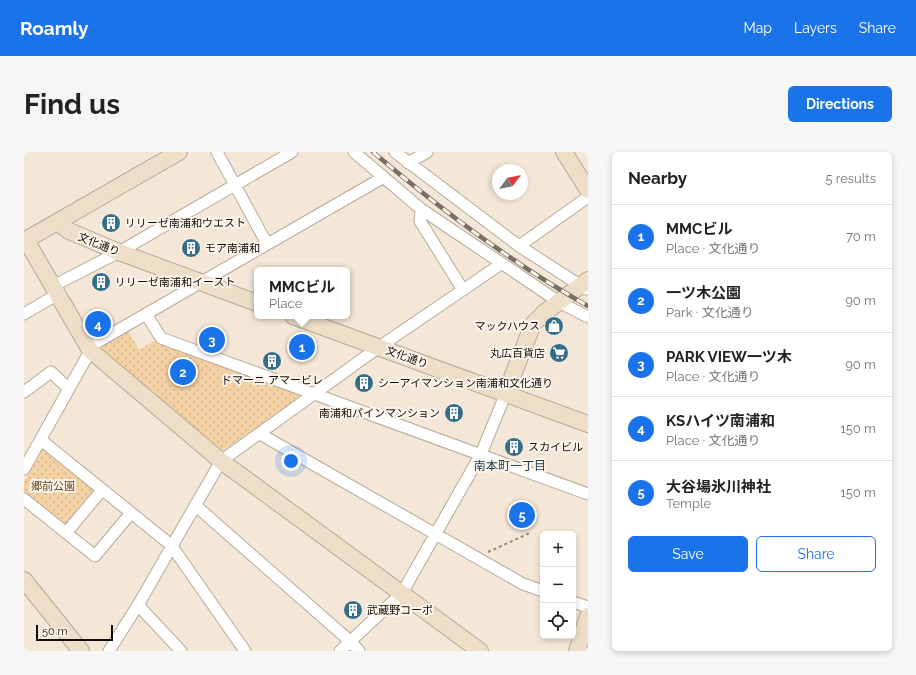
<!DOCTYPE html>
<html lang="en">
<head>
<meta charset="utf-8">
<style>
  body { margin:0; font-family:Raleway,"Noto Sans JP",sans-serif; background:#f6f6f6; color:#222 }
  .controls { position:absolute; right:12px; bottom:12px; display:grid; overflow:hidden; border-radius:6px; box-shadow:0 2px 6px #0003 }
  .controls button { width:36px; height:36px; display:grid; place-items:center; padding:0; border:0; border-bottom:1px solid #e0e0e0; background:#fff; color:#222; font:20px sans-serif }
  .compass { position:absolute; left:468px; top:12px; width:36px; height:36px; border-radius:50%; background:#fff; box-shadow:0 2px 6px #0003; rotate:58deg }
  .scale { position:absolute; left:12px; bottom:10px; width:77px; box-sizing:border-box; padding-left:4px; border:2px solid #100b06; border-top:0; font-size:11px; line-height:14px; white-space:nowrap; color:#100b06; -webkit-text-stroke:3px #fdf5eb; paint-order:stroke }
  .you { position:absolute; left:267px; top:309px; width:14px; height:14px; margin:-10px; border:3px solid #fff; border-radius:50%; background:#1a73e8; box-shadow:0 0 0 6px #1a73e833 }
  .badge { display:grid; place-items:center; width:26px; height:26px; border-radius:50%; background:#1a73e8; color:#fff; font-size:13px; font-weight:700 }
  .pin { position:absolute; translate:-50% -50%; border:2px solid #fff; box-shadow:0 1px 4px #0006 }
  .popup { position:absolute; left:230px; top:115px; width:96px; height:52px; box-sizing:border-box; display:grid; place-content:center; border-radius:6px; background:#fff; filter:drop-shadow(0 1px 3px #0005); font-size:13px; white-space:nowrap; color:#767676 }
  .popup b { font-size:15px; color:#222 }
  .popup::after { content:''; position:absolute; left:50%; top:100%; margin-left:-8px; border:8px solid transparent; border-top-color:#fff }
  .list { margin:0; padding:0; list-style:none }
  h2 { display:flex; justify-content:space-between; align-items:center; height:52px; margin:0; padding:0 16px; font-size:17px }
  h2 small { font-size:13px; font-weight:400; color:#767676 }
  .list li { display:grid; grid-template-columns:26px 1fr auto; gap:12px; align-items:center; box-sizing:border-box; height:64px; padding:0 16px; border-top:1px solid #e0e0e0 }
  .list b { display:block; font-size:15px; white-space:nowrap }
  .list p { margin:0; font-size:13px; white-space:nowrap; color:#767676 }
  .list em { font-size:13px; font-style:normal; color:#767676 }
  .actions { display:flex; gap:8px; padding:12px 16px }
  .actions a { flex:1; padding:9px 0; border:1px solid #1a73e8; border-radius:6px; text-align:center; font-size:14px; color:#1a73e8 }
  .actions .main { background:#1a73e8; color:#fff }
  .icon { flex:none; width:22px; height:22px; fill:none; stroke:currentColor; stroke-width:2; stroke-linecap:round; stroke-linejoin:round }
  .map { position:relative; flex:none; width:564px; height:499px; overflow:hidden; border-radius:6px }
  header { display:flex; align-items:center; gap:24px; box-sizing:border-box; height:56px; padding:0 20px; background:#1a73e8; color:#fff }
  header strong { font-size:19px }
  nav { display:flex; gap:22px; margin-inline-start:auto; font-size:14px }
  .intro { display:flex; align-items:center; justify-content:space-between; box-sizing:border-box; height:96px; padding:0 24px }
  h1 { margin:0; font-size:28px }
  .button { padding:10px 18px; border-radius:6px; background:#1a73e8; color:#fff; font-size:14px; font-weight:700 }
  main { display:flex; gap:24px; padding:0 24px }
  aside { flex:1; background:#fff; border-radius:6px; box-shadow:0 2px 6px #0003 }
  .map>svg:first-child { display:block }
</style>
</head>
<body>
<header>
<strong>Roamly</strong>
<nav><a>Map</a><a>Layers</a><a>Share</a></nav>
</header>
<div class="intro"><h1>Find us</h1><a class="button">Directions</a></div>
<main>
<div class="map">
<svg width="564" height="499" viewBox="0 0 564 499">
  <defs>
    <pattern id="park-dots" width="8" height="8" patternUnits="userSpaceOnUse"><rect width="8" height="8" fill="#f4d1a3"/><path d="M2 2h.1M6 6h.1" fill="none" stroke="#d0b28b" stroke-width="1.8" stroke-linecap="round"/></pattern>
  </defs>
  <rect width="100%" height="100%" fill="#f5e7d7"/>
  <path fill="url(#park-dots)" d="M103 177 115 198 133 187 274 242 276 246 197 300 75 198V192Z
    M19 297 71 339 43 374 0 339V330Z"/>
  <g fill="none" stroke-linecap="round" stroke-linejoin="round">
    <defs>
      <path id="street" d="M193 0 243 92
        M330 0 397 57 535 150 564 165
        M371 0 495 94 562 137
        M384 11 403 0
        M397 57 396 69 439 138
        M495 94 564 45
        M29 134 95 100 268 0
        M0 162 34 142
        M122 162 137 186 564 342
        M0 240 27 220 45 237
        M236 282 499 432 519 439
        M17 288 147 393 221 499
        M0 317 70 192 360 25
        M0 347 71 404 107 361
        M171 353 327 490 335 499
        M42 381 78 338
        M549 450 564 455
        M114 453 157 499
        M85 499 114 453 197 309 355 195 477 112
        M316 499 378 441 457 302 482 241"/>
      <path id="secondary" d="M540 0 564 38
        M33 70 45 79 95 100 233 151
        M2 88 66 198 197 309 456 499
        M0 89 155 0
        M269 164 564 272
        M482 241 509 172 520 161 564 128
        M0 428 57 499
        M553 499 564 464"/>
    </defs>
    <use href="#street" stroke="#b5a999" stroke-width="13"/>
    <use href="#secondary" stroke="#b5a999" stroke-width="18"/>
    <path stroke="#90867b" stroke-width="2" stroke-dasharray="3 3" stroke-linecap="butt" d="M464 400 506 381"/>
    <use href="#street" stroke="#fff" stroke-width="11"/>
    <use href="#secondary" stroke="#eedec8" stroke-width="16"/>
    <defs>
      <path id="rail" d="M349 0C416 57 488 111 564 154"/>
    </defs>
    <use href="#rail" stroke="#776e64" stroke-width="4.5"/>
    <use href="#rail" stroke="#fdf5eb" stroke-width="3" stroke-dasharray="9" stroke-linecap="butt"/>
  </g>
  <defs>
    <symbol id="building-disc" viewBox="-11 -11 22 22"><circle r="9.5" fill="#366d88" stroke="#fdf5eb"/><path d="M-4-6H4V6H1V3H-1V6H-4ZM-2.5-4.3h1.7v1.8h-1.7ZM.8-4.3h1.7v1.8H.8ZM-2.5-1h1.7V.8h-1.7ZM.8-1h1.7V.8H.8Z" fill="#fff"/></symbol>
    <symbol id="shop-disc" viewBox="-11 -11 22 22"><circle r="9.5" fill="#366d88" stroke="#fdf5eb"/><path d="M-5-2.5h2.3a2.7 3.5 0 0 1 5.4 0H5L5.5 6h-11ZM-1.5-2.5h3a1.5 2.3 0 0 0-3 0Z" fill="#fff"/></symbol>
    <symbol id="supermarket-disc" viewBox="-11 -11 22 22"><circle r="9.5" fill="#366d88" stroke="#fdf5eb"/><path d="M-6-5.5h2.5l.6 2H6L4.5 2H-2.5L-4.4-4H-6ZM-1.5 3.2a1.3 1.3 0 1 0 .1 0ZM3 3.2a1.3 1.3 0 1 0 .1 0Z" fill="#fff"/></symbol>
  </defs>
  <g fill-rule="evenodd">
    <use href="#building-disc" x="76" y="60" width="22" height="22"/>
    <use href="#building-disc" x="156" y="85" width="22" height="22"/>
    <use href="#building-disc" x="66" y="119" width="22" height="22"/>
    <use href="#shop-disc" x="519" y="163" width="22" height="22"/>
    <use href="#supermarket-disc" x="524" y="190" width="22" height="22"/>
    <use href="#building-disc" x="237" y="198" width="22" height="22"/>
    <use href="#building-disc" x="329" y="220" width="22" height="22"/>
    <use href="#building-disc" x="419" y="250" width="22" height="22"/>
    <use href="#building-disc" x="479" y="284" width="22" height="22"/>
    <use href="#building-disc" x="318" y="447" width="22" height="22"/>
  </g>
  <g text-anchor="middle" stroke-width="4" stroke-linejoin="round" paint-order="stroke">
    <g font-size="11" fill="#100b06" stroke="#fdf5eb" text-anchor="start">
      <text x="101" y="75">リリーゼ南浦和ウエスト</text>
      <text x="181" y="100">モア南浦和</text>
      <text x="91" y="134">リリーゼ南浦和イースト</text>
      <text x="516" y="178" text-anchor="end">マックハウス</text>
      <text x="521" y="205" text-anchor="end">丸広百貨店</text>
      <text x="248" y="232" text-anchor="middle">ドマーニ アマービレ</text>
      <text x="354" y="235">シーアイマンション南浦和文化通り</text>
      <text x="416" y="265" text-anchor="end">南浦和パインマンション</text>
      <text x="504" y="299">スカイビル</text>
      <text x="343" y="462">武蔵野コーポ</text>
    </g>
    <g font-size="11" fill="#100b06" stroke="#fdf5eb">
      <text transform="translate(75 92) rotate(22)" y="4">文化通り</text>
      <text transform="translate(383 205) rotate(20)" y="4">文化通り</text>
    </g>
    <g font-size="11" fill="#674717" stroke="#fdf5eb">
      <text x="29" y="338">郷前公園</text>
    </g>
    <g font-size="12" fill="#174459" stroke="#fdf5eb">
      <text x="486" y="318">南本町一丁目</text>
    </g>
  </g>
</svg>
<div class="controls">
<button>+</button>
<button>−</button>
<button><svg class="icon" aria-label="locate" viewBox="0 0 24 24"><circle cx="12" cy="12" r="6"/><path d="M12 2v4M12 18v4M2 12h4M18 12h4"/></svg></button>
</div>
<svg class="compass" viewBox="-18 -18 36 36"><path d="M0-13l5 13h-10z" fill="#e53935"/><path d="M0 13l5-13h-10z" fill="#767676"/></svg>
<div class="scale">50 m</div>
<div class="you"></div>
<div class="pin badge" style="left:278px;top:195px">1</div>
<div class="popup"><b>MMCビル</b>Place</div>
<div class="pin badge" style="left:159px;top:220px">2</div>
<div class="pin badge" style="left:188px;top:188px">3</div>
<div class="pin badge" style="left:74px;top:172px">4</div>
<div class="pin badge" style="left:498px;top:363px">5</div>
</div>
<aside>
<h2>Nearby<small>5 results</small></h2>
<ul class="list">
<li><span class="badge">1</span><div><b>MMCビル</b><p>Place · 文化通り</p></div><em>70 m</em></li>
<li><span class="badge">2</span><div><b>一ツ木公園</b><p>Park · 文化通り</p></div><em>90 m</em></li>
<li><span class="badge">3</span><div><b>PARK VIEW一ツ木</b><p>Place · 文化通り</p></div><em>90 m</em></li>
<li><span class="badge">4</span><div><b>KSハイツ南浦和</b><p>Place · 文化通り</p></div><em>150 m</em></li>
<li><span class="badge">5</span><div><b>大谷場氷川神社</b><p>Temple</p></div><em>150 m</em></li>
</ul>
<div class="actions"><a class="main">Save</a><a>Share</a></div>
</aside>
</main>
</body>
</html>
